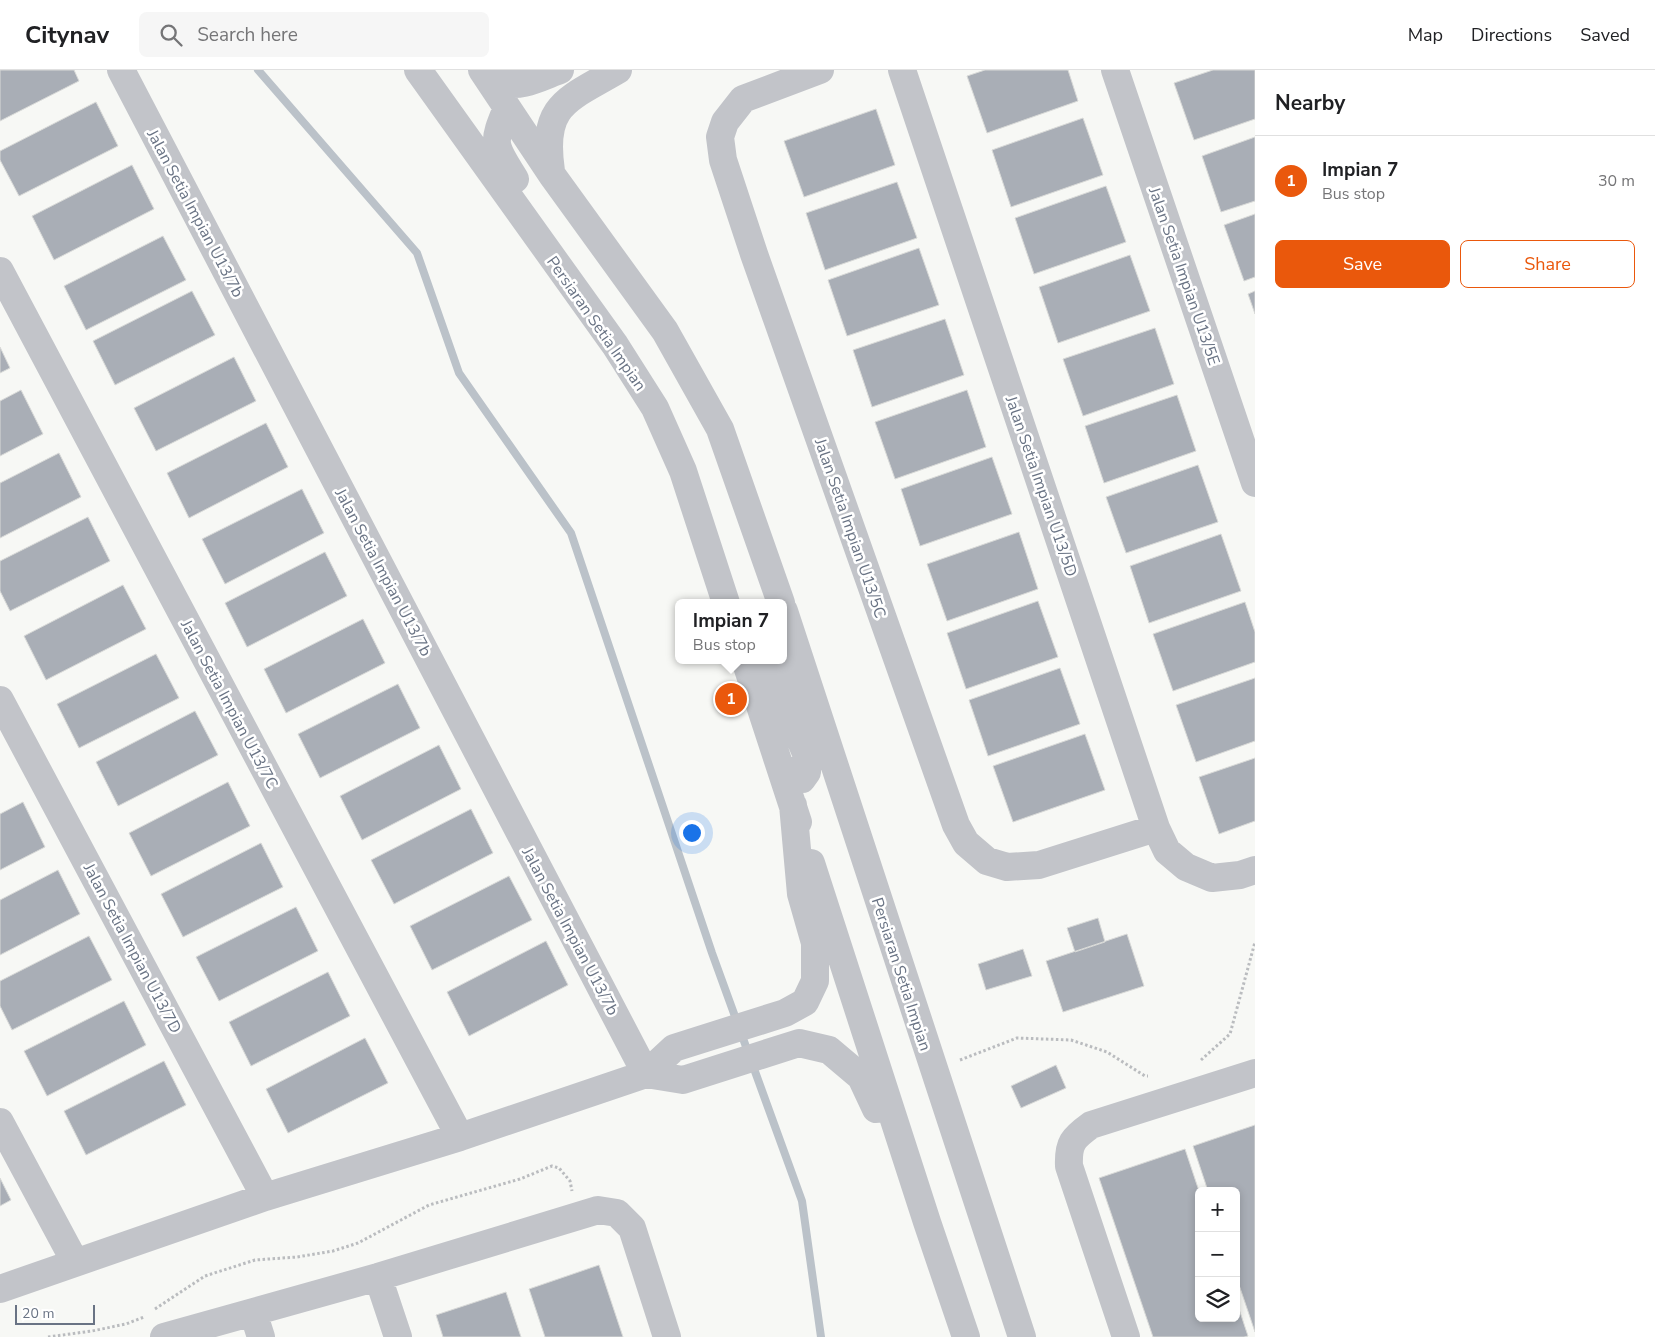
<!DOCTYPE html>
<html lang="en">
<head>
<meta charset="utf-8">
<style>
  body { margin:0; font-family:"Nunito Sans",sans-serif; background:#f6f6f6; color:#202124 }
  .controls { position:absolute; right:15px; bottom:15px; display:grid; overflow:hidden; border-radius:8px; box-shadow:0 2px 8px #0003 }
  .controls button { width:45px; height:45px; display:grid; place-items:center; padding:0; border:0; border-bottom:1px solid #e0e0e0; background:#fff; color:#202124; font:25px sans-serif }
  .scale { position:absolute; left:15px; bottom:12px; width:80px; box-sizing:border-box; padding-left:5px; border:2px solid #697384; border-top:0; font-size:14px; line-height:18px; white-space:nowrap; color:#697384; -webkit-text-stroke:4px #fff; paint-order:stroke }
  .you { position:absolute; left:691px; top:762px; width:18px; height:18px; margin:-12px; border:4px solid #fff; border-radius:50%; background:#1a73e8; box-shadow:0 0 0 8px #1a73e833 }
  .badge { display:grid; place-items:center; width:32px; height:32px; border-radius:50%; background:#ea580c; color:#fff; font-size:16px; font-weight:700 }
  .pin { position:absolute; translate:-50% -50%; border:2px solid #fff; box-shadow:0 1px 5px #0006 }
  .popup { position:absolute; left:675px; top:529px; width:112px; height:65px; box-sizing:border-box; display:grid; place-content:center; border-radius:8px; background:#fff; filter:drop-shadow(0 1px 4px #0005); font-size:16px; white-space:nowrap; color:#757577 }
  .popup b { font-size:19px; color:#202124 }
  .popup::after { content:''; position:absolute; left:50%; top:100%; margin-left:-10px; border:10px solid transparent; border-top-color:#fff }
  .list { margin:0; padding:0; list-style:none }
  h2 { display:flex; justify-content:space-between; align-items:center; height:65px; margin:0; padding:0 20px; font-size:21px }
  h2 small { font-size:16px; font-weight:400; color:#757577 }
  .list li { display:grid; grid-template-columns:32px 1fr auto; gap:15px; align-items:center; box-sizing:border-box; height:90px; padding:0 20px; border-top:1px solid #e0e0e0 }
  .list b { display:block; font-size:19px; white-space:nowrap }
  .list p { margin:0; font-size:16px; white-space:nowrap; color:#757577 }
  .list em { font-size:16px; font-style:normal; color:#757577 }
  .actions { display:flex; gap:10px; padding:15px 20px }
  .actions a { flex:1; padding:11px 0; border:1px solid #ea580c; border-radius:8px; text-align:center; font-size:18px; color:#ea580c }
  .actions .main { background:#ea580c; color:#fff }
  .icon { flex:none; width:28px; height:28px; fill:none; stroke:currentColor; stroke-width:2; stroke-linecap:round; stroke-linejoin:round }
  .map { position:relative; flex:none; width:1255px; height:1267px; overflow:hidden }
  header { display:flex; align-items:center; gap:30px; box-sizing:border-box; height:70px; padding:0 25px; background:#fff; border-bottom:1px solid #e0e0e0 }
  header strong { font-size:24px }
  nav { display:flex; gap:28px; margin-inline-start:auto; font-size:18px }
  .search { width:350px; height:45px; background:#f6f6f6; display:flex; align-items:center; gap:12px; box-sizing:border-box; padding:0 18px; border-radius:8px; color:#757577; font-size:19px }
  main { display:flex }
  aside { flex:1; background:#fff }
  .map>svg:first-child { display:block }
</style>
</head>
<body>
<header>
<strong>Citynav</strong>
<div class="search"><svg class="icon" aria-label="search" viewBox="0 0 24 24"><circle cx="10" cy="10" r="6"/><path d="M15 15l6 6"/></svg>Search here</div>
<nav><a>Map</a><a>Directions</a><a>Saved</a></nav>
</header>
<main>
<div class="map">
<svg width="1255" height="1267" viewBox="0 0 1255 1267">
  <rect width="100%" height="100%" fill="#f7f8f5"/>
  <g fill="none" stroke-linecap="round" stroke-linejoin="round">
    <path stroke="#bbc2c9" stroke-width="8" d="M258 0 417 183 459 303 571 463 712 883 802 1131 821 1267"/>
  </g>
  <path fill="#a9aeb6" stroke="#d9dad8" d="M0 0H74L79 11 0 51Z
    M985 0H1068L1078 31 987 63 967 6Z
    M1213 0H1255V49L1194 70 1174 13Z
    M96 32 118 76 19 126 0 90V81Z
    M876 39 895 95 804 127 784 71Z
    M1083 48 1103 105 1011 137 992 80Z
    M1255 67V131L1221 142 1202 86Z
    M132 95 154 139 54 190 32 146Z
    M897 112 917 168 825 200 806 143Z
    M1106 116 1126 172 1034 204 1015 148Z
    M1255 144V207L1244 211 1224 155Z
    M163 166 186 210 86 260 64 216Z
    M919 178 939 235 847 266 828 210Z
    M1130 185 1150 241 1058 273 1039 217Z
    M192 221 215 265 115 315 93 271Z
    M1255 221V244L1248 224Z
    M945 249 964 305 872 337 853 280Z
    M1155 258 1174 314 1083 346 1063 289Z
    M0 277 10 298 0 303Z
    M234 287 256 331 156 381 134 338Z
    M21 320 43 364 0 386V331Z
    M967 320 986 377 895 409 875 352Z
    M1177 325 1196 381 1104 413 1085 356Z
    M266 353 288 397 189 448 167 403Z
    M59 383 81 427 0 468V413Z
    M992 387 1012 444 920 476 901 419Z
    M1198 395 1218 452 1126 483 1106 427Z
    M302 419 324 463 225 514 202 469Z
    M88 447 110 491 10 541 0 521V491Z
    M1019 462 1038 519 947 551 927 494Z
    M1221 464 1241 521 1149 553 1130 496Z
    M325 482 347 526 247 577 225 533Z
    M123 515 146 559 46 610 24 566Z
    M1038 531 1058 587 966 619 947 563Z
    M1245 532 1255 562V592L1173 621 1153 564Z
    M363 549 385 593 286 643 264 599Z
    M156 584 179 628 79 678 57 634Z
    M1060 598 1080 654 988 686 969 630Z
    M1255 608V671L1196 692 1176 635Z
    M398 614 420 658 320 708 298 664Z
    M195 641 218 685 118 736 96 692Z
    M1085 664 1105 720 1013 752 993 696Z
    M439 675 461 719 362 770 340 726Z
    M1255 688V751L1219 764 1199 707Z
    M228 712 250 756 151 806 129 763Z
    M23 732 45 777 0 800V744Z
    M471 739 493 783 394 834 371 790Z
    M261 773 283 817 183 867 161 824Z
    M58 800 80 844 0 885V830Z
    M509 806 532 850 432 900 410 856Z
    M296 837 318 881 219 931 196 887Z
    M1098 848 1105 872 1075 882 1067 858Z
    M1127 864 1144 916 1063 942 1046 891Z
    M89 866 112 910 12 960 0 936V911Z
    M546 871 568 915 469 966 447 922Z
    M1023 879 1032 906 986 920 978 894Z
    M328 902 350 946 251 996 229 952Z
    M124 931 146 975 47 1026 24 981Z
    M365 968 388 1013 288 1063 266 1019Z
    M164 991 186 1035 86 1085 64 1041Z
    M1056 995 1066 1018 1021 1038 1011 1016Z
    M1255 1055V1262L1236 1206V1121H1208L1193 1076Z
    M1185 1079 1199 1121V1248H1236V1230L1248 1266 1244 1267H1153L1099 1108Z
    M0 1108 11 1130 0 1136Z
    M599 1195 623 1267H545L529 1219Z
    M506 1222 521 1267H443L436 1245Z"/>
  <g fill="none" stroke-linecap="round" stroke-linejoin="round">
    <path stroke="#babcbf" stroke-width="3" stroke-dasharray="2.5 2.5" stroke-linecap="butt" d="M960 990 1017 968 1071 970 1107 982 1145 1006H1148
      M1201 990 1230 964 1255 872
      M155 1239 205 1206 255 1190 297 1187 333 1181 358 1173 429 1135 520 1109 552 1096 559 1098 570 1111 572 1121
      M48 1267 92 1261 126 1254 144 1247"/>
    <path stroke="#c2c4c9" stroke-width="28" d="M121 0 646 1004
      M418 0 615 275 655 338 683 401 726 533
      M482 0 552 105 665 261 720 359 781 533
      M488 0C492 4 496 9 501 11 518 20 543 6 560 0
      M820 0 743 29 725 52 720 67 723 90 754 184 956 755 966 773 987 791 1007 797 1039 795 1156 758
      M902 0 1156 758 1167 781 1186 797 1212 808 1240 805 1255 800
      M1115 0 1255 413
      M507 38C491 76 494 75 515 109
      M551 101C541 34 567 30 618 0
      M0 201 460 1067
      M784 541 1022 1267
      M745 590 798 752
      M773 590 790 645 808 688 807 702 802 709 793 707 779 694
      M0 630 265 1127
      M811 793 927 1152 966 1267
      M646 1004 683 1010 799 973 829 980 861 1007 876 1039
      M0 1052 75 1192
      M378 1207 398 1267
      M0 1219 265 1127 460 1067 646 1004 674 978 785 943 805 932 815 911V873L801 824 793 735
      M253 1242 261 1267
      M164 1267 378 1207 598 1140 617 1143 632 1158 667 1267
      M1126 1267 1069 1096C1068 1073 1073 1068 1091 1055L1255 1003"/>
  </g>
  <g text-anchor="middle" stroke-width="5" stroke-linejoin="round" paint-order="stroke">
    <g font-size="16" fill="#697384" stroke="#fff">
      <text transform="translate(196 143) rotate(62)" y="6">Jalan Setia Impian U13/7b</text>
      <text transform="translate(1185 206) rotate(71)" y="6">Jalan Setia Impian U13/5E</text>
      <text transform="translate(597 253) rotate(55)" y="6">Persiaran Setia Impian</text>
      <text transform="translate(1042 416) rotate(71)" y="6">Jalan Setia Impian U13/5D</text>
      <text transform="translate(851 458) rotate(71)" y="6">Jalan Setia Impian U13/5C</text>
      <text transform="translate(384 502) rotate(62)" y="6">Jalan Setia Impian U13/7b</text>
      <text transform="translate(230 634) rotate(62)" y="6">Jalan Setia Impian U13/7C</text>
      <text transform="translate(571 861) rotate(62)" y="6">Jalan Setia Impian U13/7b</text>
      <text transform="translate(133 878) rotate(62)" y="6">Jalan Setia Impian U13/7D</text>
      <text transform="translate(902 904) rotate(72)" y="6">Persiaran Setia Impian</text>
    </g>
  </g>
</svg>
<div class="controls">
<button>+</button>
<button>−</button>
<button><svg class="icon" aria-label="layers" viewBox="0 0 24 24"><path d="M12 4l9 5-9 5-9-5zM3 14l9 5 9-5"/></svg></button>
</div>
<div class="scale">20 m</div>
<div class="you"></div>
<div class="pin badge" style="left:731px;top:629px">1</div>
<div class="popup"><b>Impian 7</b>Bus stop</div>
</div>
<aside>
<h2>Nearby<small></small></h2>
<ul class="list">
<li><span class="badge">1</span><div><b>Impian 7</b><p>Bus stop</p></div><em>30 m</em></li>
</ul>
<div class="actions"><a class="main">Save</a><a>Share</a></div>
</aside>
</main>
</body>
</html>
